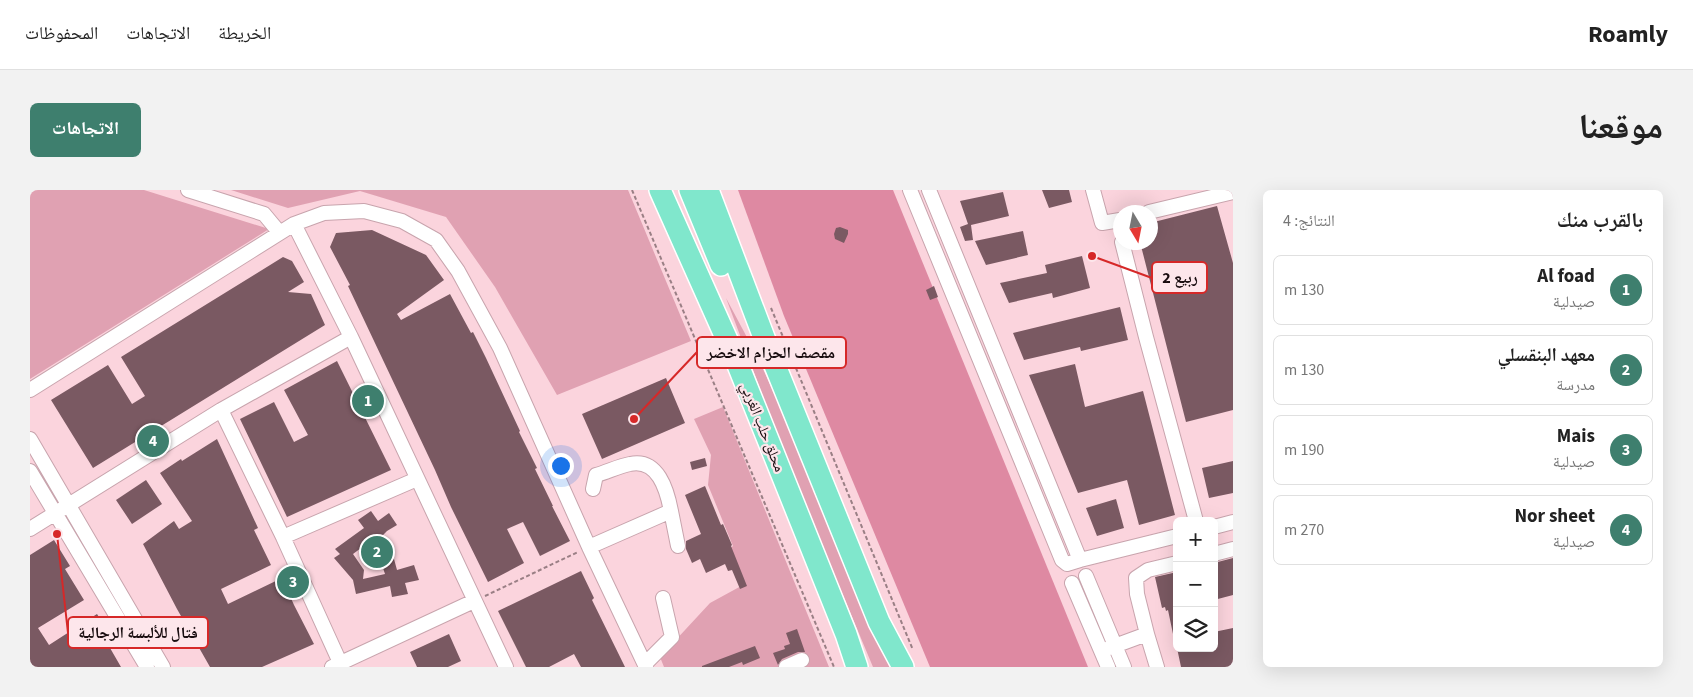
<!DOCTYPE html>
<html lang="ar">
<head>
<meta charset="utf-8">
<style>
  body { margin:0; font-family:"Source Sans 3","Noto Naskh Arabic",sans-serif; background:#f2f2f2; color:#222; direction:rtl }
  .controls { position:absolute; right:15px; bottom:15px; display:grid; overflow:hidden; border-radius:8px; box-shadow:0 5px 20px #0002 }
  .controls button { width:45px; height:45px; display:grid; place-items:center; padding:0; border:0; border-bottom:1px solid #e0e0e0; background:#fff; color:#222; font:25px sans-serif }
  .compass { position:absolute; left:1083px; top:15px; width:45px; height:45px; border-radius:50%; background:#fff; box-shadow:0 5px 20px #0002; rotate:170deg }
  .you { position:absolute; left:530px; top:275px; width:18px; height:18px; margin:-12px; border:4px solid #fff; border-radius:50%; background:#1a73e8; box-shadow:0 0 0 8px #1a73e833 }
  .badge { display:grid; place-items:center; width:32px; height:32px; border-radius:50%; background:#3e7f6e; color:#fff; font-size:16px; font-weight:700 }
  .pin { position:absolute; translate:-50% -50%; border:2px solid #fff; box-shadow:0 1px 5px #0006 }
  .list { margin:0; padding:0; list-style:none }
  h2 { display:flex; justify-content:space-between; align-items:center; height:65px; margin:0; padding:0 20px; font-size:21px }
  h2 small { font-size:16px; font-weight:400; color:#767676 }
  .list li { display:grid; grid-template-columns:32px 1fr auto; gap:15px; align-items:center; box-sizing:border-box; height:70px; margin:0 10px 10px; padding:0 10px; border:1px solid #e0e0e0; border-radius:8px }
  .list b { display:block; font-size:19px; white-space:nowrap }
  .list p { margin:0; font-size:16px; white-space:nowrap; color:#767676 }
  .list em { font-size:16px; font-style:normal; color:#767676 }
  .icon { flex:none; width:28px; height:28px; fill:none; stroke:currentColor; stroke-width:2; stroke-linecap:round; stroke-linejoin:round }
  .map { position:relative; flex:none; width:1203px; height:477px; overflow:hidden; direction:ltr; border-radius:8px }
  header { display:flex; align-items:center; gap:30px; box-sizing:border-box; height:70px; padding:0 25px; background:#fff; border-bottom:1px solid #e0e0e0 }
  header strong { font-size:24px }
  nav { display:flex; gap:28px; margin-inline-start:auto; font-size:18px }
  .intro { display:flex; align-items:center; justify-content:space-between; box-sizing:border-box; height:120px; padding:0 30px }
  h1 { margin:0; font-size:35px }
  .button { padding:12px 22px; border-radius:8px; background:#3e7f6e; color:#fff; font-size:18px; font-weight:700 }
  main { display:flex; gap:30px; padding:0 30px }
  aside { flex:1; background:#fff; border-radius:8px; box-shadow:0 5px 20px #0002 }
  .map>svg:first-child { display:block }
</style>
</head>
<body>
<header>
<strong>Roamly</strong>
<nav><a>الخريطة</a><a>الاتجاهات</a><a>المحفوظات</a></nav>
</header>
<div class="intro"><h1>موقعنا</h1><a class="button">الاتجاهات</a></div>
<main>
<aside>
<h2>بالقرب منك<small>النتائج: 4</small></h2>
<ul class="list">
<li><span class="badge">1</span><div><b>Al foad</b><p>صيدلية</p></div><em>130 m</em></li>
<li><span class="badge">2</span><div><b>معهد البنقسلي</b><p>مدرسة</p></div><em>130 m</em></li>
<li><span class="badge">3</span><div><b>Mais</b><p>صيدلية</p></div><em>190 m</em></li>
<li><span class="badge">4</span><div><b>Nor sheet</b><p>صيدلية</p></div><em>270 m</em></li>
</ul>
</aside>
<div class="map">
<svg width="1203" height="477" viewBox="0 0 1203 477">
  <rect width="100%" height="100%" fill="#fbd4dd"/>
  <path fill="#e0a1b2" d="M0 0H114L239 39 0 189Z
    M201 0H598L661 151 527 205 465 97 416 27 330 1 258 18Z
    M696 108 728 168 773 266 826 401 860 477H843L759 276Z
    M693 217 799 477H634L630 467 680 413 713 395 698 360 703 356 678 295 681 265 664 229Z"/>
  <path fill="#de89a2" d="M708 0H863L1058 477H900L754 126Z"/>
  <path fill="#7a5962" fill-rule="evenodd" d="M1012 0H1039L1042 12 1019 18Z
    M973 2 979 26 941 35 943 50 935 51 930 37 938 34 930 11Z
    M1187 16 1203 73V220L1156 232 1110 52H1120V33Z
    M810 37 818 40V44L814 53 805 49 804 44 806 38Z
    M342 40 396 65 414 90 367 124 371 130 420 104 441 143 443 142 456 168 490 241 489 242 507 278 505 279 523 316H522L540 351 510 366 493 332 477 339 494 373 458 392 421 317 405 280 318 96 320 95 300 57 306 43Z
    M993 41 998 65 956 75 945 51Z
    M1052 66 1060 98 1023 108 1022 103 979 113 970 93 1017 83 1015 75Z
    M253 67 262 71 274 92 258 102 281 104 295 135 63 278 21 210 78 175 102 214 115 206 91 167Z
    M904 96 908 107 900 110 896 100Z
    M1090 117 1098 150 1051 161 1050 157 994 170 983 143Z
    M307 171 361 280 257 327 210 229 244 212 264 252 278 245 254 200Z
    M1045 174 1055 217 1113 201 1145 325 1109 335 1097 290 1048 303 999 185Z
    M636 188 655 233 572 269 552 224Z
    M187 249 228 338 224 340 241 375 191 399 198 414 252 388 264 415 284 454 232 477H180L147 419 113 354 144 331 149 339 162 331 130 283 151 269 152 271Z
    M675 268 677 276 662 280 660 272Z
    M1203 271V303L1179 308 1172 278Z
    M116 290 132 314 102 334 86 310Z
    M675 296 691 335 693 334 702 355 701 356 717 396 710 399 702 380 698 381 695 374 676 383 670 369 662 373 656 359V351L671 344 655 305Z
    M1086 309 1094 338 1067 346 1056 318Z
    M341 321 348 331 359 323 367 335 357 341 350 348 364 369 367 380 384 375 389 390 375 393 378 404 362 407 360 396 326 404 323 390 304 368 310 364 305 359 334 338 328 330ZM339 352 351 372 355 384 333 389 334 380 323 364Z
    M24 350 40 376 35 379 54 410 8 438 19 455 67 424 82 448 76 451 91 477H0V365Z
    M1203 368V405L1184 410V373Z
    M551 381 564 408 562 410 595 477H551L544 464 519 477H496L468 421Z
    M1147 382V443L1143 444 1138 420 1136 421 1135 417 1132 418 1125 387Z
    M1203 438V477H1151L1147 458H1184V442Z
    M767 439 775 462H768L752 469 748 475 743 463 755 459 754 456 760 454 756 443Z
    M419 444 431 471 418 477H387L380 462Z
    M725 456 730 468 713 475 712 472 699 477H672V476Z"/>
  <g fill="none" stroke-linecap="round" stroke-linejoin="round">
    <defs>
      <path id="minor" d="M158 0 234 24 249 42
        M880 0 1032 370 1037 374 1050 370 1147 346
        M899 0 1050 370
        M1063 0 1072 33 1090 30
        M1119 22 1203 2
        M264 34 321 147 476 477
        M1092 52 1116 147 1166 331
        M0 200 264 34 294 23 334 21 372 31 406 50 428 81 470 158 559 357 616 477
        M191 220 253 347 312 477
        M0 249 133 477
        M0 281 117 477
        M563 299 566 285C577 282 589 276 600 274 628 268 637 300 641 321
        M1184 337 1203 332
        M0 339 191 220 321 147
        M253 347 387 289
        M559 357 641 321 648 356
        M1184 364 1203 359
        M1056 386 1094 477
        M1042 393 1078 477
        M1117 444 1107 404 1106 388 1118 380 1147 373
        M1079 458 1117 444 1127 477
        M615 474 642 447 633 408
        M302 477 444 411
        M756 477 772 470"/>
      <path id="highway" d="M630 0 706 170 816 444 827 477
        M660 0 691 75
        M678 0 738 158 849 432 873 477"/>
    </defs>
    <use href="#minor" stroke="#c8a4ad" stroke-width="16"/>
    <use href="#highway" stroke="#fff" stroke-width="24"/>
    <path stroke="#9a7f85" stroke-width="2" stroke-dasharray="4 2.5" stroke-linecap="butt" d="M602 0 804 477
      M741 118 883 460
      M455 406 548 362"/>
    <use href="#minor" stroke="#fff" stroke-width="14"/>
    <use href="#highway" stroke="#80e7cc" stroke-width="21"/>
  </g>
  <g text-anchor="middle" stroke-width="4.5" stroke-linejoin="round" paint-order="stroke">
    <g font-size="15" fill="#190d10" stroke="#fde6eb">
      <text transform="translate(733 237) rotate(68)" y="5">محلق حلب الغربي</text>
    </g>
  </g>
  <path fill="none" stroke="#d62828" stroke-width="2" d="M1062 66L1122 88M604 229L667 162M27 344L38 443"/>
  <g fill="#d62828" stroke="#fde6eb" stroke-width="2">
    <circle cx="1062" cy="66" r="5"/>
    <circle cx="604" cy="229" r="5"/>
    <circle cx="27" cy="344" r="5"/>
  </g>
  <g fill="#fde6eb" stroke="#d62828" stroke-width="2">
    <rect x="1122" y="72" width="55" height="31" rx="5"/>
    <rect x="667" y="147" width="149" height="31" rx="5"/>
    <rect x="38" y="427" width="140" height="31" rx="5"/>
  </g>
  <g font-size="16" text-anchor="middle" font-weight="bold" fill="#190d10">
    <text x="1150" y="93">ربيع 2</text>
    <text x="741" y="168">مقصف الحزام الاخضر</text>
    <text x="108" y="448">فتال للألبسة الرجالية</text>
  </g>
</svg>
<div class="controls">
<button>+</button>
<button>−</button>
<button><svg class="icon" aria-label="layers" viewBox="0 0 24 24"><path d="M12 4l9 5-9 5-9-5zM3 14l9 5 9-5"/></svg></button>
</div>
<svg class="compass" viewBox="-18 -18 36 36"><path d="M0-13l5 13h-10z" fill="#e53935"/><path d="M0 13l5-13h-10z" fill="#767676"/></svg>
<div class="you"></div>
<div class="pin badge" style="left:338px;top:211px">1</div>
<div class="pin badge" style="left:347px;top:362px">2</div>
<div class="pin badge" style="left:263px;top:392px">3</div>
<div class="pin badge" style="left:123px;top:251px">4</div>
</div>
</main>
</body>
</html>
